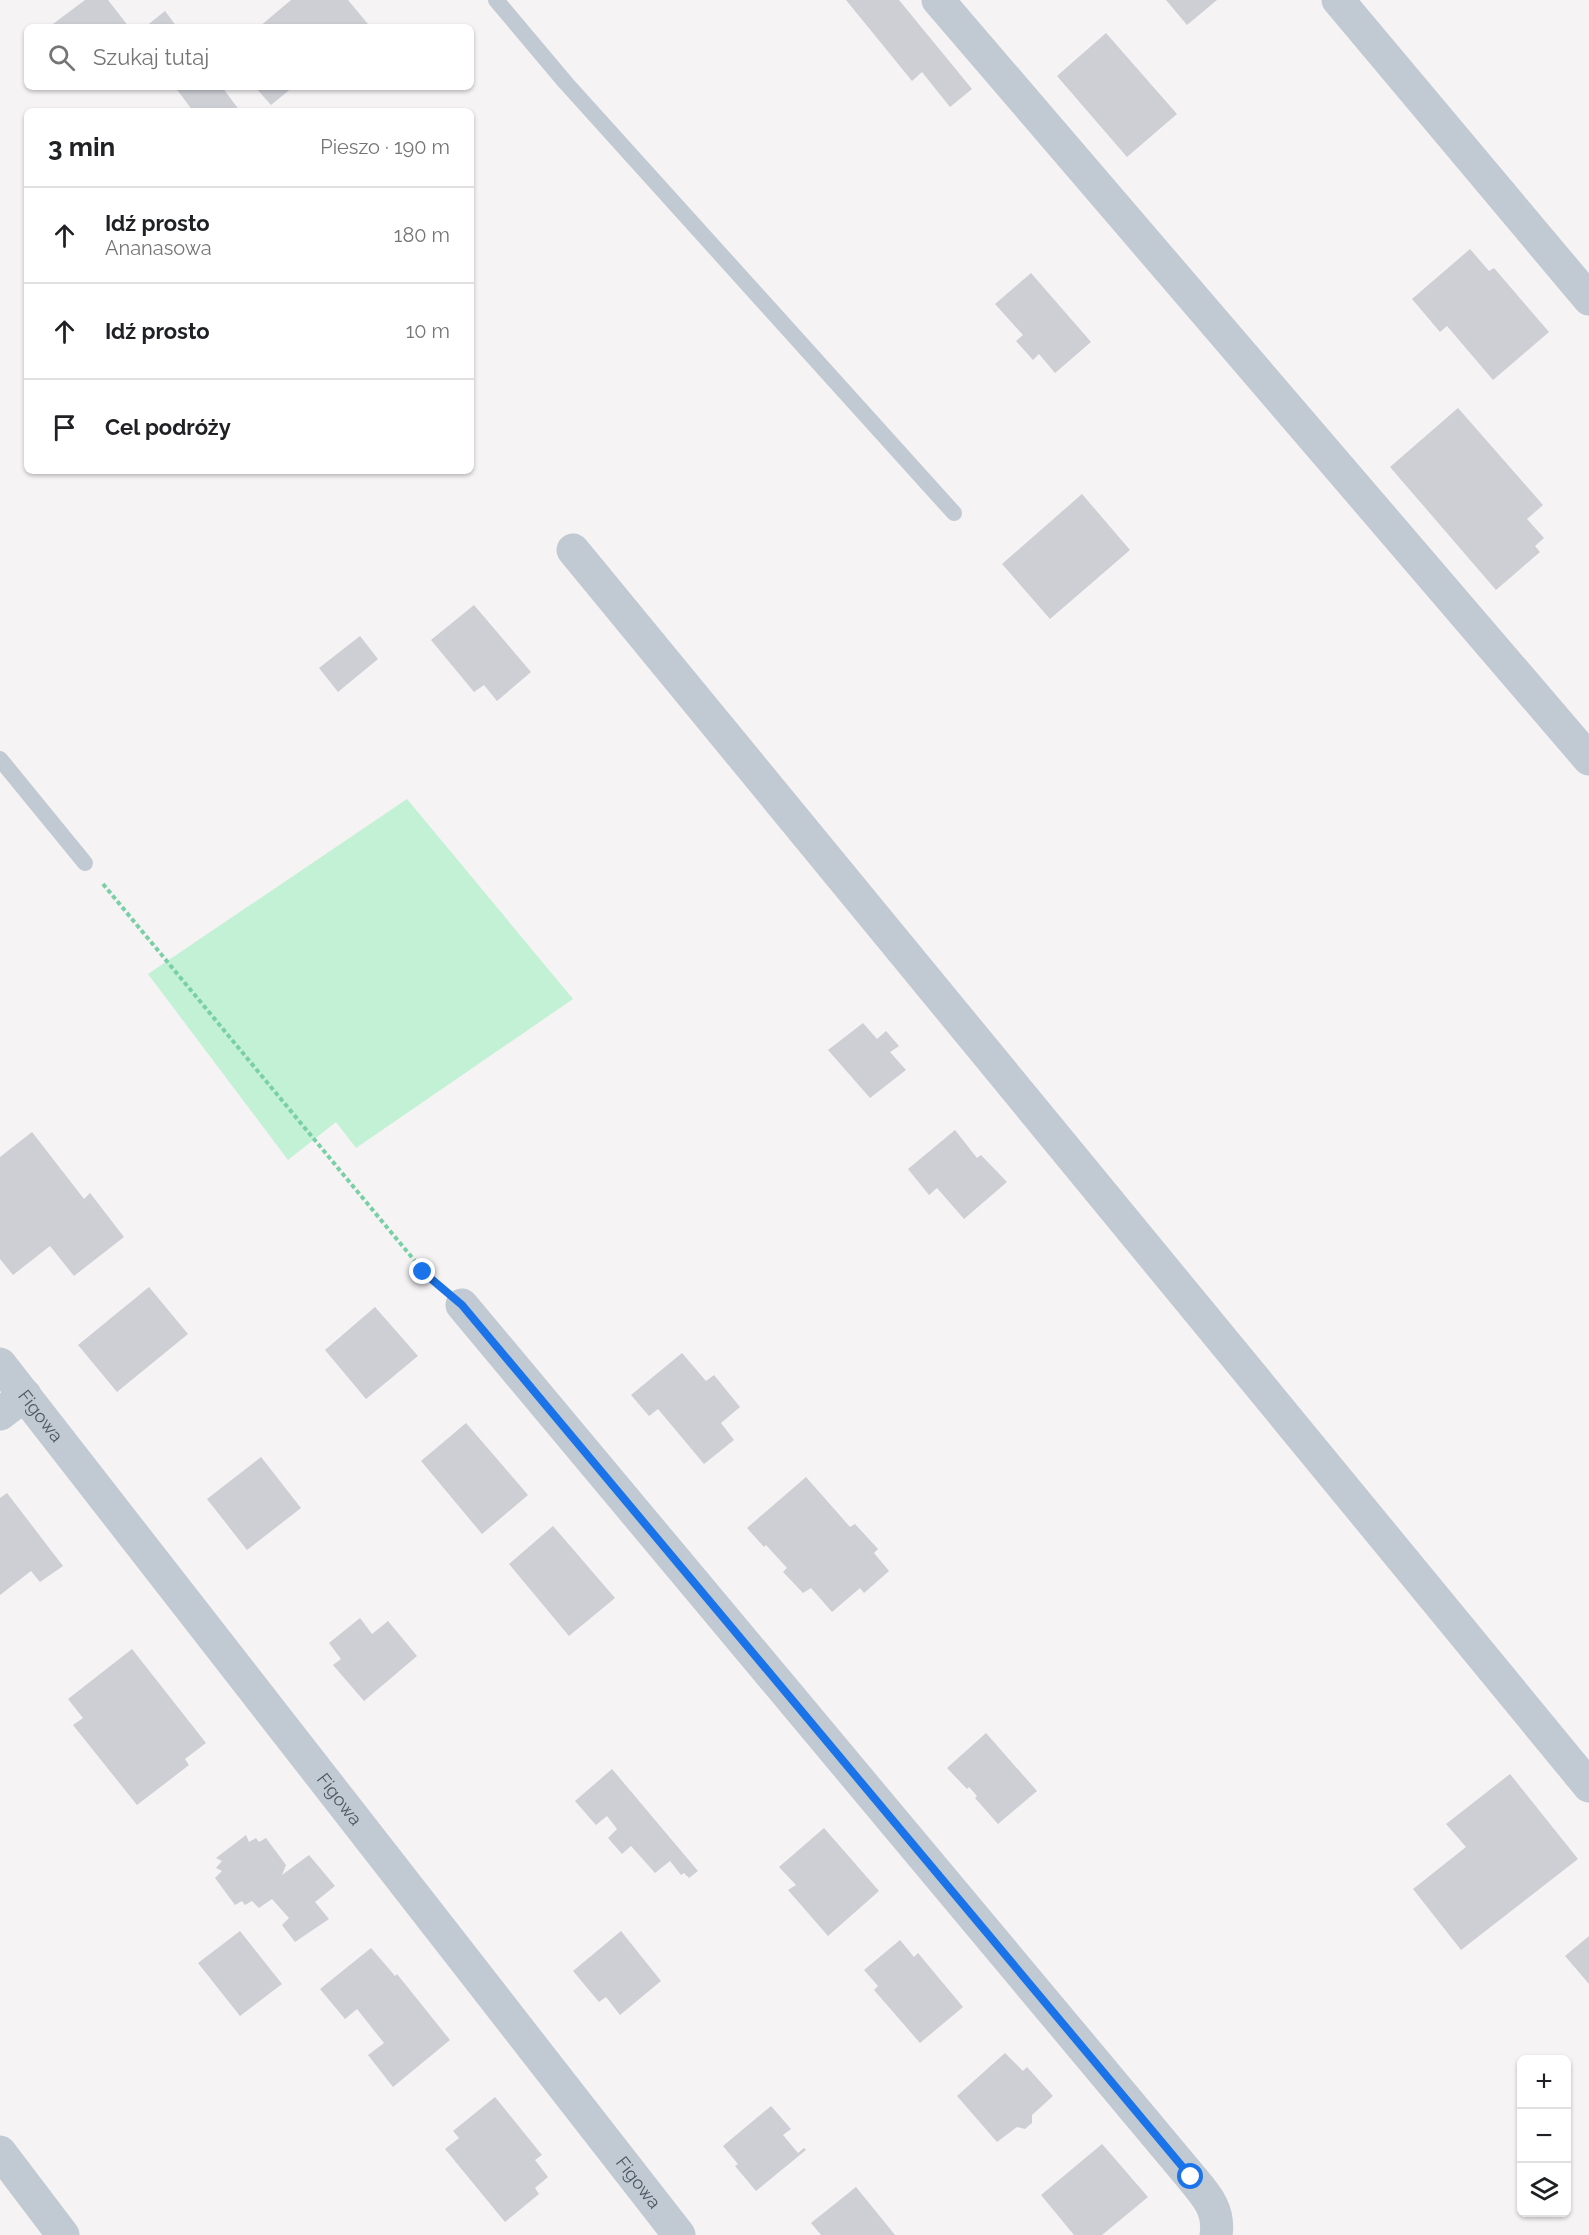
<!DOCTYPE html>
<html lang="pl">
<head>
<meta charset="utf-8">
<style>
  body { margin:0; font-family:Raleway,sans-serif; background:#f2f2f2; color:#202124 }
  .controls { position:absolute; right:18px; bottom:18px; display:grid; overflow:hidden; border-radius:9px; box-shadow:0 2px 4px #0004 }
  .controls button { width:54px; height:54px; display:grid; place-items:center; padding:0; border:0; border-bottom:2px solid #e0e0e0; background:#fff; color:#202124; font:30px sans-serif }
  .stop { position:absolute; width:18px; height:18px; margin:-14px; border:4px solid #1a73e8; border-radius:50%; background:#fff }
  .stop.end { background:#1a73e8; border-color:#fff; box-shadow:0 2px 6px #0008 }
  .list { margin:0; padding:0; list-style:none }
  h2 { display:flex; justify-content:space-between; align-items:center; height:78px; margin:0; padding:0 24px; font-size:26px }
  h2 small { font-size:20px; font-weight:400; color:#757577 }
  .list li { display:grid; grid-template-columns:39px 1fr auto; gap:18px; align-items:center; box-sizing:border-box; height:96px; padding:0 24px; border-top:2px solid #e0e0e0 }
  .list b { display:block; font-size:22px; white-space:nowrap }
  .list p { margin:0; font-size:20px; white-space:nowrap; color:#757577 }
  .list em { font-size:20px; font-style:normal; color:#757577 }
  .icon { flex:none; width:33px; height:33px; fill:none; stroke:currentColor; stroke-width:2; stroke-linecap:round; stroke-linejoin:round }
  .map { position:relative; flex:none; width:1589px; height:2235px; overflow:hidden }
  .search { position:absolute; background:#fff; box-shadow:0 2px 4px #0004; left:24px; top:24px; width:450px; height:66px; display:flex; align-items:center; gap:15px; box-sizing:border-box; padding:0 21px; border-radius:9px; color:#757577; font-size:22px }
  .panel { position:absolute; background:#fff; box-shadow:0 2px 4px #0004; left:24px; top:108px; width:450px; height:366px; border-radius:9px }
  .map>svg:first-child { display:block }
</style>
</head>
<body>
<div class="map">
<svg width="1589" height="2235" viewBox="0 0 1589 2235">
  <rect width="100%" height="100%" fill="#f5f3f3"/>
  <path fill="#c3f1d5" d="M407 799 573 999 356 1148 336 1122 288 1160 148 974Z"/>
  <path fill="#cdcfd5" d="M85 0H108L129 27H49Z
    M291 0H348L368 24 364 27H259Z
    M846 0H899L972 89 950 107 922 72 912 81Z
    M1166 0H1217L1187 25Z
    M165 11 177 27H145Z
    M1106 33 1177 114 1127 157 1057 76Z
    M175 87H222L240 111H193Z
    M255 87H293L271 105Z
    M1470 249 1489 271 1494 268 1549 332 1493 380 1447 326 1440 332 1412 299Z
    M1031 273 1091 342 1055 373 1039 354 1033 360 1016 341 1023 335 995 304Z
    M1458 408 1543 505 1527 519 1544 538 1535 546 1540 552 1496 590 1390 467Z
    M1082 494 1130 550 1050 619 1002 564Z
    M474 605 531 672 497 701 484 685 474 692 431 640Z
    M360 636 378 659 338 692 319 668Z
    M863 1023 877 1039 886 1031 899 1046 890 1052 906 1070 870 1098 828 1050Z
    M955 1130 977 1158 981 1155 1007 1182 964 1219 937 1188 929 1195 908 1169Z
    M32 1132 84 1199 90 1193 124 1237 74 1276 50 1246 13 1275 0 1259V1157Z
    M149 1287 188 1334 117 1392 78 1345Z
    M375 1307 418 1356 366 1399 325 1350Z
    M682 1353 706 1381 714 1375 740 1407 721 1423 734 1440 704 1464 658 1409 649 1416 631 1395Z
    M466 1423 528 1495 482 1534 421 1461Z
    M261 1457 301 1508 247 1550 207 1499Z
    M806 1477 850 1527 855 1524 878 1549 874 1553 889 1571 864 1593 860 1588 832 1612 811 1588 803 1593 783 1572 787 1568 766 1545 764 1547 747 1528Z
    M7 1493 63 1566 40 1582 31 1571 0 1595V1498Z
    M553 1526 615 1598 569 1636 509 1564Z
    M360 1618 372 1634 388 1621 417 1656 364 1701 333 1665 341 1659 329 1643Z
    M132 1649 206 1743 185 1759 189 1765 137 1805 73 1725 83 1718 68 1699Z
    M986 1733 1037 1791 998 1824 975 1798 977 1796 969 1787 967 1789 947 1768Z
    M612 1769 698 1871 689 1878 684 1873 681 1875 670 1861 655 1873 631 1846 622 1854 608 1838 617 1829 607 1816 596 1825 575 1801Z
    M1510 1774 1578 1859 1461 1950 1413 1889 1466 1847 1446 1824Z
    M824 1828 879 1891 828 1936 788 1890 796 1885 779 1867Z
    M246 1835 249 1842 256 1838 259 1842 266 1838 286 1865 282 1875 309 1855 335 1886 315 1902 329 1919 295 1942 282 1925 289 1918 272 1899 259 1908 252 1901 245 1905 242 1901 235 1905 215 1878 222 1871 216 1868 222 1861 216 1858Z
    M240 1931 282 1984 240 2016 198 1963Z
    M621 1931 661 1981 620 2015 606 1997 599 2002 573 1971Z
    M1589 1936V1984L1565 1956Z
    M900 1940 914 1957 918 1953 963 2007 920 2043 874 1990 878 1986 864 1970Z
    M371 1948 395 1976 397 1974 450 2040 393 2087 368 2055 384 2043 357 2009 345 2019 320 1989Z
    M1005 2053 1023 2071 1027 2067 1053 2096 1032 2115V2123L1025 2129 1017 2127 997 2142 957 2096Z
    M495 2097 542 2155 535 2160 548 2177 535 2188 539 2194 505 2222 445 2149 459 2138 453 2131Z
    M771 2106 791 2129 783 2135 798 2153 804 2148 806 2150 756 2191 735 2166 738 2164 723 2146Z
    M1102 2144 1148 2197 1102 2235H1074L1041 2195Z
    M856 2187 895 2235H821L811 2223Z"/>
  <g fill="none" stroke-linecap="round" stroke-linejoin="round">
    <path stroke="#7ad0a6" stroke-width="4" stroke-dasharray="4.5 3" stroke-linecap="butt" d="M103 884 424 1272 434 1282"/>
    <path stroke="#c1cad2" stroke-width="16" d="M496 0 565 82 954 513
      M0 759 85 863"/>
    <g stroke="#c1cad2" stroke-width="33">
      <path d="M938 0 1589 759"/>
      <path d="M1338 0 1589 299"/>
      <path d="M573 550 1589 1786"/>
      <path d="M462 1305 1191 2177C1206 2195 1220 2210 1216 2235"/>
      <path id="s1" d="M0 1364 679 2235"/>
      <path d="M0 1414 25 1395"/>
      <path d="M0 2152 63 2235"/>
    </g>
  </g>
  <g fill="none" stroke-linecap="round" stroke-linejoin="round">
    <path stroke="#1a73e8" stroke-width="8" d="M423 1272 462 1305 1191 2177"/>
  </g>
  <g text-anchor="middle" stroke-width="4.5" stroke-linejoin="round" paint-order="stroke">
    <g font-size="18" fill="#4a5661" stroke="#fff">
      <text dy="6" stroke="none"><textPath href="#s1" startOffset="66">Figowa</textPath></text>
      <text dy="6" stroke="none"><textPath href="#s1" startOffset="552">Figowa</textPath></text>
      <text dy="6" stroke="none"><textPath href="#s1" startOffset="1038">Figowa</textPath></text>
    </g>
  </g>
</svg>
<div class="controls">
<button>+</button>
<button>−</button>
<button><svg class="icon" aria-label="layers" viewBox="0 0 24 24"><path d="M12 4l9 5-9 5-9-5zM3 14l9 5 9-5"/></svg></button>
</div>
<div class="stop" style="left:1191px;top:2177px"></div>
<div class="stop end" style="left:423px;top:1272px"></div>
<div class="search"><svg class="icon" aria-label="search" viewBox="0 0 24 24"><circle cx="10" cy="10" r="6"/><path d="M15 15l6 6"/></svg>Szukaj tutaj</div>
<section class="panel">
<h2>3 min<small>Pieszo · 190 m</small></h2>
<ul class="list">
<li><svg class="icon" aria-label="ahead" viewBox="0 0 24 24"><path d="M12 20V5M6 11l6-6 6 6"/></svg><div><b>Idź prosto</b><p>Ananasowa</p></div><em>180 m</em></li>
<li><svg class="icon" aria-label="ahead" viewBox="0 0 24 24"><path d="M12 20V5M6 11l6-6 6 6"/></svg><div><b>Idź prosto</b></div><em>10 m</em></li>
<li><svg class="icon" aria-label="arrive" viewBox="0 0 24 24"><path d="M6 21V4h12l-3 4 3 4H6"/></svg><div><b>Cel podróży</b></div></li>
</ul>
</section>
</div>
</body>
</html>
